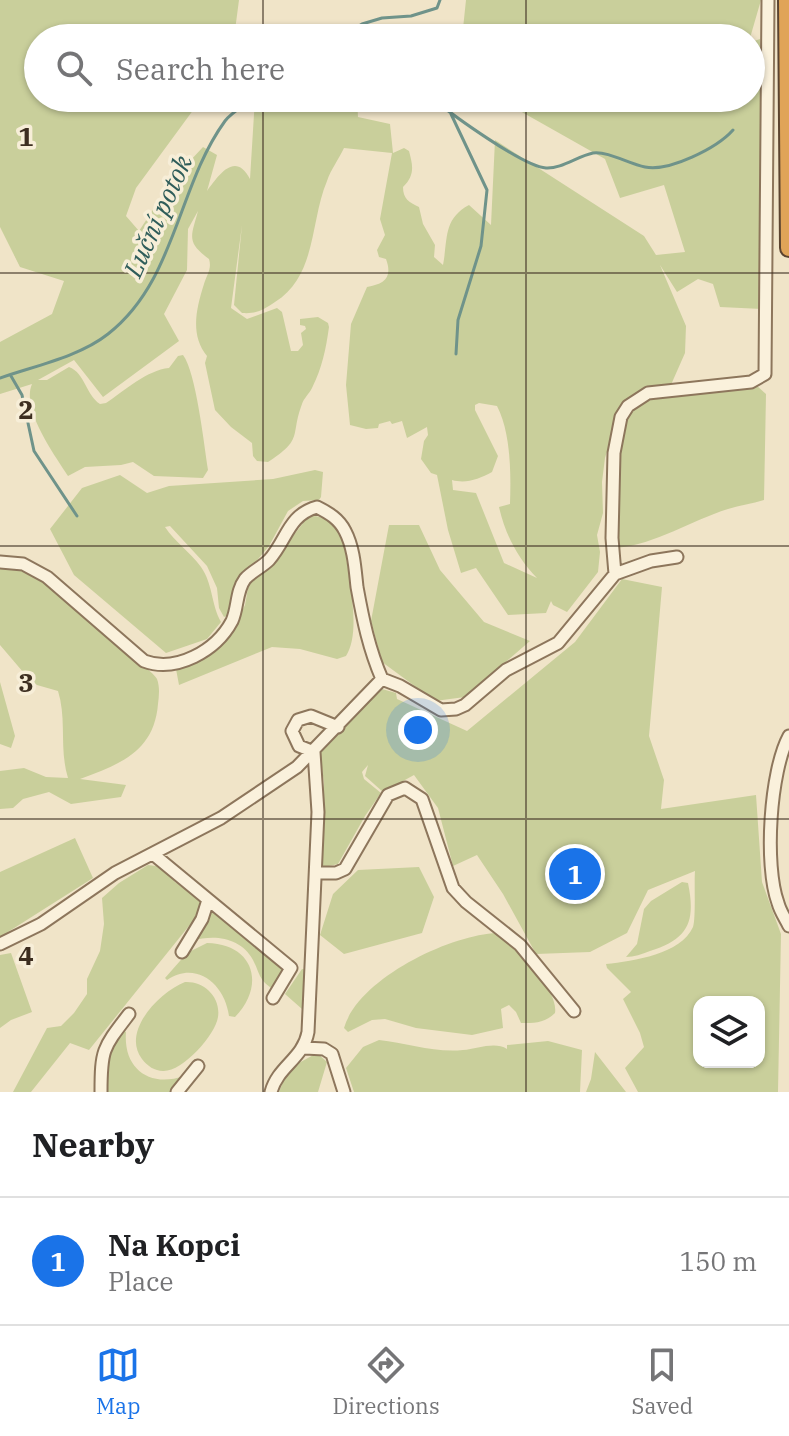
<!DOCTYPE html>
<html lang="en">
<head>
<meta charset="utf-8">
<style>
  body { margin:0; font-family:"IBM Plex Serif",serif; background:#f2f2f2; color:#202124 }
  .controls { position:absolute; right:24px; bottom:24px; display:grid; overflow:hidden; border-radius:16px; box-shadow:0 2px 6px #0004 }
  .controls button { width:72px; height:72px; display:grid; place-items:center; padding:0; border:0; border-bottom:2px solid #e0e0e0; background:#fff; color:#202124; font:40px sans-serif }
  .you { position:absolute; left:418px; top:730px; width:28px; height:28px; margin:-20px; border:6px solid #fff; border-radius:50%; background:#1a73e8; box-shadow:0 0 0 12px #1a73e833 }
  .badge { display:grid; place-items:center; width:52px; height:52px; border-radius:50%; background:#1a73e8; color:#fff; font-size:26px; font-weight:700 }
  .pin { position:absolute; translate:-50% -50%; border:4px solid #fff; box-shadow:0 2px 8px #0006 }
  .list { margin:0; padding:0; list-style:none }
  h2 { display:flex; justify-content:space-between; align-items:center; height:104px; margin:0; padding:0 32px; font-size:34px }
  h2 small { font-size:26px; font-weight:400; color:#757577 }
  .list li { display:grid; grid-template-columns:52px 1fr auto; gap:24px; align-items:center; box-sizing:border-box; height:128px; padding:0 32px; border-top:2px solid #e0e0e0 }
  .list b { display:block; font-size:30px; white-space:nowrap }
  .list p { margin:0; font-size:26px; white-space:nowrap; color:#757577 }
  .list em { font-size:26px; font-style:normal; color:#757577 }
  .icon { flex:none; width:44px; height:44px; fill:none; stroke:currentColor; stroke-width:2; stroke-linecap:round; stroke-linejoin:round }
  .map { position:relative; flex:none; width:789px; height:1092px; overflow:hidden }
  .search { position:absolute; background:#fff; box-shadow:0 2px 6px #0004; left:24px; right:24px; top:24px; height:88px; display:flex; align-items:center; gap:20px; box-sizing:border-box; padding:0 28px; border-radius:44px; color:#757577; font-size:30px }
  .sheet { height:232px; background:#fff }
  nav { display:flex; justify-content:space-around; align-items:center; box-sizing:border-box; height:112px; border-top:2px solid #e0e0e0; background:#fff; font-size:22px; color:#757577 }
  nav a { display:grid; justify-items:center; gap:4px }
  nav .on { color:#1a73e8 }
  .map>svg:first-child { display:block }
</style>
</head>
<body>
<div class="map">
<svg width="789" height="1092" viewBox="0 0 789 1092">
  <rect width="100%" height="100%" fill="#f0e4c8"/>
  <path fill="#c9cf9b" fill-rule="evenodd" d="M0 0H239L234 38H38V98H202L136 188 126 216 139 231 174 178 203 147 217 155 207 191C219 175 235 151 250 179L255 98H303L311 107 330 98H357L358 117 390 124 393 153 404 148 409 151C413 166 415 175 403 187 403 199 409 202 419 207L423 224 435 245 434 257 443 265C448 239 443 219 469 205L491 225 495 140 644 236 656 255 685 252 664 185 620 198 605 159 520 111 494 106V103C479 109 473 108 460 98H751V42L760 39 762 309 720 307 713 284 698 279 677 292 660 265 686 326 685 353 670 387 643 390 621 405 605 458 602 482 603 513 597 535 600 552 598 572 567 612 553 605 551 601 546 613 508 615 476 568 461 573 448 530 437 475 431 473 421 459 424 441 428 435 427 427 407 438 402 421 392 424 390 421 379 424 378 428 366 429 350 425 346 385 351 324 367 287C384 284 393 278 386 259L379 257 377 250 385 235 380 219 392 153 344 148C339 159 331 169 327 181 310 221 317 276 275 302 263 310 257 314 242 313L234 305 242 225 231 308 247 319 277 308 282 312 291 351H298L303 345 301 333 306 329 305 326 300 325V319L318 317 328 323 329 327C326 349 322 368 312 388 309 394 304 398 302 404 290 436 304 439 268 462L257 461 253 456 252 443 231 427 215 410 205 363 207 356C190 335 196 309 204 284 207 274 212 269 209 259 186 242 191 237 198 211L188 229 187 270 164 314 179 341 103 397 74 360 38 380H47L69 367C85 373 86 395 100 404L106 403C124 391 147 370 169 368L178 356 183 355C196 372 204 444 208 470L203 478 154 476 133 462 121 465 85 467 68 476C54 454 21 409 32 384L0 394V342L52 314 64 281 20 267 0 227ZM479 403 497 406C511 433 511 474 510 504L499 507C505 534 518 559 537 578L504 563 476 493 453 490 452 480C466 484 479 479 492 472L498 456 475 410V405Z
    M466 0H761L750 38H462Z
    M756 385 766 394 764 500C752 504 740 505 728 509 690 521 657 544 616 548 617 518 612 429 631 409 647 391 729 388 756 385Z
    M315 470 323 472 321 497 319 500 303 501 288 511 269 546 235 587 228 615 224 617 219 608 217 588 207 566 170 526 165 527C175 542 190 552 201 567 213 584 211 604 221 622L207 639 166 653 74 575 50 529 82 488 120 475 147 493 169 486 273 479Z
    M313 516C330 516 341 533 345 548 348 578 362 631 346 656L337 659 300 649 272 647 179 685 176 669 201 657 230 635 245 605 249 582 256 574 270 566 307 518Z
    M389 525H419L440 570 484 622 530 641 465 697 435 701 382 662 371 621Z
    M0 567C46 570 82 607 111 639 121 649 154 672 157 679 160 687 159 696 158 704 154 752 120 764 80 779L126 785 121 797 71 804 49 792 23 799 13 808 0 809V771L24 768 46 777 68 778C59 749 67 720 58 691L37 685 29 679 0 645Z
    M622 579 662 587 649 736 664 780 661 809 756 795 762 882 781 934 778 1092H638L625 1068 644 1047 640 1033 623 999 631 992 607 968 606 964C634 961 681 954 693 927 696 918 694 882 695 871L648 890 627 933 590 952 536 954 503 894 477 855 453 866 438 808 414 775 383 792 365 776 368 765 362 772 364 779 381 793 365 816 338 864 320 868 324 783 320 752 382 689 396 693 397 699 467 731 575 642ZM699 1002H759V1062H699Z
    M0 682 15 736 11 748 0 744Z
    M75 838 93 878 0 937V872Z
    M148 865 163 867 175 882 201 901V911L89 1050 70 1043 31 1092H13L47 1028 61 1026 74 1013 87 994V979L100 951 104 924 102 898 119 883Z
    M419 867 434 897 422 933 344 954 320 935 333 894 358 870Z
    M682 882 688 883C696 922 688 939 650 951 642 954 634 957 626 957L637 944 644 909 651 901Z
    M210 908 287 970 274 990C258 979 261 976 253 960 241 938 215 934 192 941Z
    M497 933C514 949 559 988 555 1013 545 1023 535 1023 521 1023L516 1012 509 1005 501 1009 503 1028 472 1035 416 1028 385 1019 372 1020 348 1032 344 1028C358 979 449 935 497 933Z
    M207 943C254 944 266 985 235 1017L229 1016C225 985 197 960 167 980L165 978 187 953Z
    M11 953 32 1012 11 1020 0 1028V955Z
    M302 969 310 971 305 1008 302 1009 285 994Z
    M185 982C204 981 221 997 218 1017 215 1036 182 1072 163 1071 155 1071 147 1066 142 1059 121 1032 159 992 185 982Z
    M123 1030 126 1032C123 1069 150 1088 184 1076L175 1092H104L109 1050Z
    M379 1040C407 1043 435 1053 463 1050 477 1049 495 1041 507 1049V1045L548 1041 582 1050 580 1092H354L346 1068 363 1047Z
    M595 1052 626 1092H586L591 1079Z
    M317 1053 327 1062 318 1092H279L288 1069Z"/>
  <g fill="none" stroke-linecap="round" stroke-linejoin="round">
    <path stroke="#6f938a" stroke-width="3" d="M339 38 362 24 382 18 411 16 437 8 440 0
      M432 98C451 114 524 167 546 168 561 169 578 156 593 153 608 151 629 164 645 167 669 172 717 148 733 130
      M451 114 487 190 481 246 458 320 456 354
      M11 376 22 395 34 451 77 516
      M0 378C34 366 79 357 108 334 176 281 177 187 225 121 232 112 245 105 254 98"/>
    <defs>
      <path id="minor" d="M0 562 23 564 47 577 144 661C176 673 216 651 232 621 238 608 236 591 245 579 251 572 262 567 269 560 287 540 288 515 317 507 329 513 339 519 345 531 354 548 355 569 357 587 363 620 369 649 382 679L400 686 441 710 456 709 465 705 506 670 558 643 615 574 651 561 677 557
        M615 574 612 538 614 453 621 417 628 406 648 393 751 382 765 374 768 0
        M789 736C770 771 764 865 778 903 780 911 785 918 789 926
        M314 752 299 746 292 731 298 720 311 716 338 727
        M153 854 291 968 273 998
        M316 873H336L345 869 388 795 405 788 422 799 453 888 466 902 520 945 574 1011
        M0 944 41 924 115 873 221 818 297 767 382 679
        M182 952 202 919 208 900
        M305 1048 324 1049 332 1054 344 1092
        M101 1092C101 1049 103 1048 129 1014
        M177 1092 198 1066
        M271 1092C278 1066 303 1059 308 1032L318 812 314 752"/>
      <path id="highway" d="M787 0 789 248"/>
    </defs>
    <use href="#minor" stroke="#8d765c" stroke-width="15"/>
    <use href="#highway" stroke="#5b4430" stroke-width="20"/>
    <use href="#minor" stroke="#faf1dc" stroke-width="11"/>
    <use href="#highway" stroke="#e0a458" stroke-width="16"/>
  </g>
  <path fill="none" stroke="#3d2e20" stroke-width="2" stroke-opacity="0.55" d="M263 0V38M526 0V38M263 98V1092M526 98V1092M0 273H789M0 546H789M0 819H789"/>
  <g text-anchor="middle" stroke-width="7" stroke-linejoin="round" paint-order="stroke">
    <g font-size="26" font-style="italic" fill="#2f5d5a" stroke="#f7eed8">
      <text transform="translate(158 216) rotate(-66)" y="9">Luční potok</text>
    </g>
  </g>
  <g font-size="26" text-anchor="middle" font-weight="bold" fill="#3d2e20" stroke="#f7eed8" stroke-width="7" stroke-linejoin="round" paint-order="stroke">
    <text x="26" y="146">1</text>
    <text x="26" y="419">2</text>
    <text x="26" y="692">3</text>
    <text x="26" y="965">4</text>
  </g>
</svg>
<div class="controls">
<button><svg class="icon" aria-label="layers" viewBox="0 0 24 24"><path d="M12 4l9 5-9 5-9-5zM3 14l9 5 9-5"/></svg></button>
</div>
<div class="you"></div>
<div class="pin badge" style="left:575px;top:874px">1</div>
<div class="search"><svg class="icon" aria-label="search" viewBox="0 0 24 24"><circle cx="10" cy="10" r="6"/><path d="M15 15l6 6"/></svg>Search here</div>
</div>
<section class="sheet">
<h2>Nearby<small></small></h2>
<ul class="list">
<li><span class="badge">1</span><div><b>Na Kopci</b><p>Place</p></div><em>150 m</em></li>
</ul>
</section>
<nav>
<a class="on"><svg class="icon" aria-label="map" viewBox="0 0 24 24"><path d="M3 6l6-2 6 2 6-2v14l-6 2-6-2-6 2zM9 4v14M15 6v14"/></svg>Map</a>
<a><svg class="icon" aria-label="directions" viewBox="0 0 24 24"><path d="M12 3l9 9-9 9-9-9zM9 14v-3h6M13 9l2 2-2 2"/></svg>Directions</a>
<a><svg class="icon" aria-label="saved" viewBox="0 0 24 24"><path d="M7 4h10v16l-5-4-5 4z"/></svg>Saved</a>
</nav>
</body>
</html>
